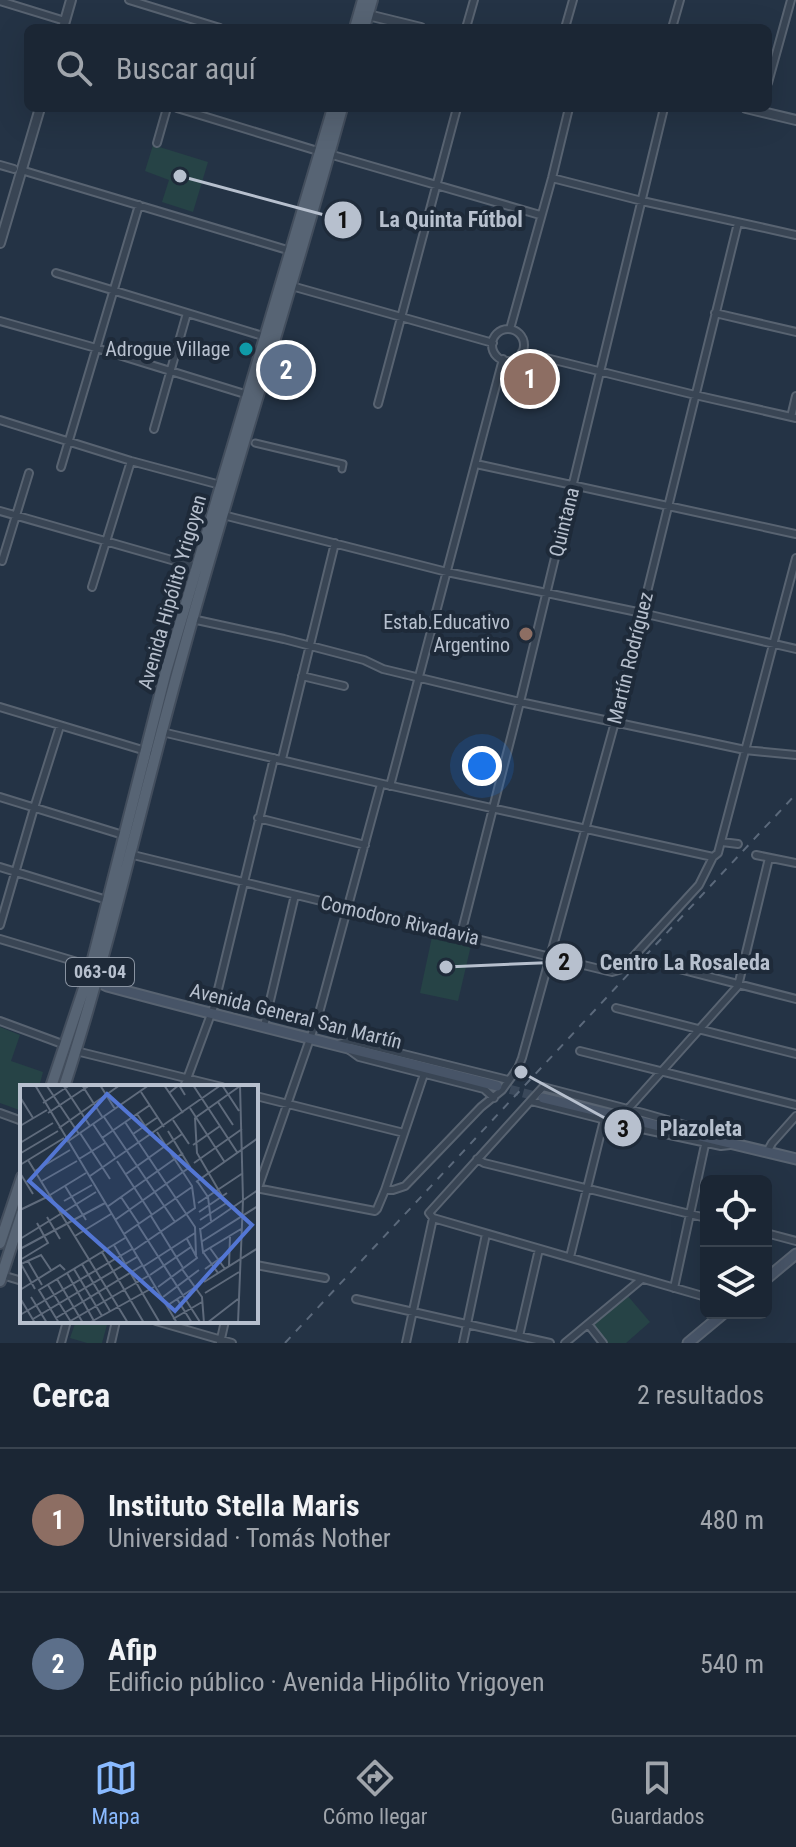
<!DOCTYPE html>
<html lang="es">
<head>
<meta charset="utf-8">
<style>
  body { margin:0; font-family:"Roboto Condensed",sans-serif; background:#283240; color:#f1f3f6 }
  .controls { position:absolute; right:24px; bottom:24px; display:grid; overflow:hidden; border-radius:12px; box-shadow:0 8px 32px #0002 }
  .controls button { width:72px; height:72px; display:grid; place-items:center; padding:0; border:0; border-bottom:2px solid #39434f; background:#1b2634; color:#f1f3f6; font:40px sans-serif }
  .you { position:absolute; left:482px; top:766px; width:28px; height:28px; margin:-20px; border:6px solid #fff; border-radius:50%; background:#1a73e8; box-shadow:0 0 0 12px #1a73e833 }
  .badge { display:grid; place-items:center; width:52px; height:52px; border-radius:50%; background:#8abaff; color:#fff; font-size:26px; font-weight:700 }
  .pin { position:absolute; translate:-50% -50%; border:4px solid #fff; box-shadow:0 2px 8px #0006 }
  .list { margin:0; padding:0; list-style:none }
  h2 { display:flex; justify-content:space-between; align-items:center; height:104px; margin:0; padding:0 32px; font-size:34px }
  h2 small { font-size:26px; font-weight:400; color:#a0a5ac }
  .list li { display:grid; grid-template-columns:52px 1fr auto; gap:24px; align-items:center; box-sizing:border-box; height:144px; padding:0 32px; border-top:2px solid #39434f }
  .list b { display:block; font-size:30px; white-space:nowrap }
  .list p { margin:0; font-size:26px; white-space:nowrap; color:#a0a5ac }
  .list em { font-size:26px; font-style:normal; color:#a0a5ac }
  .icon { flex:none; width:44px; height:44px; fill:none; stroke:currentColor; stroke-width:2; stroke-linecap:round; stroke-linejoin:round }
  .map { position:relative; flex:none; width:796px; height:1343px; overflow:hidden }
  .search { position:absolute; background:#1b2634; box-shadow:0 8px 32px #0002; left:24px; right:24px; top:24px; height:88px; display:flex; align-items:center; gap:20px; box-sizing:border-box; padding:0 28px; border-radius:12px; color:#a0a5ac; font-size:30px }
  .sheet { height:392px; background:#1b2634 }
  nav { display:flex; justify-content:space-around; align-items:center; box-sizing:border-box; height:112px; border-top:2px solid #39434f; background:#1b2634; font-size:22px; color:#a0a5ac }
  nav a { display:grid; justify-items:center; gap:4px }
  nav .on { color:#8abaff }
  .map>svg:first-child { display:block }
</style>
</head>
<body>
<div class="map">
<svg width="796" height="1343" viewBox="0 0 796 1343">
  <rect width="100%" height="100%" fill="#243345"/>
  <path fill="#264346" d="M153 145 208 162 193 212 162 202 169 180 145 171Z
    M433 932 472 941 458 1001 420 993Z
    M0 1027 20 1035 11 1061 43 1072 39 1087H22V1111L0 1103Z
    M627 1295 650 1322 626 1343H605L591 1324Z
    M76 1321H108L102 1343H87L70 1338Z"/>
  <g fill="none" stroke-linecap="round" stroke-linejoin="round">
    <path stroke="#3a485a" stroke-width="9" stroke-dasharray="9 4.5" stroke-linecap="butt" d="M497 1086 543 1098"/>
    <defs>
      <path id="pedestrian" d="M255 443 343 464 342 469"/>
      <path id="minor" d="M129 0 220 28
        M0 1 65 21
        M466 28 474 0
        M565 28 573 0
        M672 28 680 0
        M768 83 791 0
        M177 108 321 152
        M157 143 167 108
        M329 154 540 215
        M0 165 14 169
        M21 170 294 252
        M552 178 642 201 796 235
        M56 273 266 337
        M288 285 493 343
        M715 313 796 332
        M0 321 96 348 248 395
        M510 329 552 178 569 108
        M492 345a16 16 0 1 1 32 0a16 16 0 1 1-32 0Z
        M522 352 695 395 796 418
        M378 404 457 108
        M791 417 796 396
        M0 420 131 461 224 486
        M154 429 187 313
        M476 464 796 534
        M61 467 139 205
        M0 511 196 567
        M223 515 447 572 642 613 796 649
        M2 561 29 473
        M92 587 131 461
        M192 619 284 639 364 660 383 669 520 702 745 750 796 755
        M302 676 344 686
        M0 707 149 752
        M162 732 383 784 713 857
        M282 759 335 543
        M390 786 503 359
        M0 797 123 835
        M258 818 365 845
        M722 842 738 844
        M129 854 612 972 622 969 699 885 713 857 718 853 796 558
        M756 855 796 863
        M0 867 107 900
        M0 925 34 808 60 726
        M461 934 520 702 664 108
        M0 939 94 967
        M656 963 796 999
        M616 1008 796 1054
        M0 1021 65 1045
        M264 1026 295 895
        M338 1044 351 1041 508 1080
        M348 1049 359 1057 484 1089 494 1098
        M76 1051 222 1087
        M580 1051 796 1105
        M184 1087 214 1006 274 758
        M256 1096 404 1133
        M531 1101 637 1128 721 1146 730 1145
        M628 1109 738 986 769 858
        M0 1113 22 1121
        M767 1152 772 1143 796 1116
        M477 1159 484 1163 706 1218
        M256 1188 375 1211 377 1209 385 1190 424 1074
        M258 1188 319 1013 381 784
        M385 1190H393L405 1186 481 1107 502 1090 518 1068 522 1058 615 722 738 223
        M766 1233 796 1241
        M570 1257 604 1120
        M256 1265 325 1278
        M2 1275 22 1281
        M674 1288 706 1140
        M706 1297 433 1218 429 1213 543 1087 643 1113 716 1134 726 1140
        M356 1299 550 1343
        M156 1321 232 1343
        M588 1324 603 1343
        M519 1336 539 1249
        M61 1343 67 1321
        M111 1343 116 1321
        M220 1343 225 1321
        M406 1343 433 1218
        M463 1343 486 1234
        M565 1343 642 1279"/>
      <path id="tertiary" d="M364 14 421 28
        M63 28 71 0
        M746 108 796 120
        M0 243 40 108"/>
      <path id="secondary" d="M91 978 107 986C236 1021 367 1052 497 1086
        M543 1098 796 1159
        M766 1279 796 1254
        M688 1343 724 1313"/>
      <path id="primary" d="M355 28 363 0
        M364 28 372 0
        M51 1087 91 967 166 671 333 108
        M64 1087C111 943 143 795 184 649 234 468 292 289 342 108
        M0 1243 22 1177
        M0 1281 22 1213"/>
    </defs>
    <use href="#pedestrian" stroke="#586371" stroke-width="9"/>
    <use href="#minor" stroke="#586371" stroke-width="10"/>
    <use href="#tertiary" stroke="#586371" stroke-width="12"/>
    <use href="#secondary" stroke="#586371" stroke-width="13"/>
    <use href="#primary" stroke="#434e5d" stroke-width="14"/>
    <use href="#pedestrian" stroke="#394554" stroke-width="5"/>
    <use href="#minor" stroke="#394554" stroke-width="6"/>
    <use href="#tertiary" stroke="#394554" stroke-width="8"/>
    <use href="#secondary" stroke="#475467" stroke-width="9"/>
    <use href="#primary" stroke="#576474" stroke-width="10"/>
    <path stroke="#5b697b" stroke-width="2" stroke-dasharray="8 8" stroke-linecap="butt" d="M285 1343 796 794"/>
  </g>
  <circle fill="#0f9aa8" stroke="#1e2a39" stroke-width="3" cx="246" cy="349" r="8"/>
  <circle fill="#8d6e63" stroke="#1e2a39" stroke-width="3" cx="526" cy="634" r="8"/>
  <g text-anchor="middle" stroke-width="8" stroke-linejoin="round" paint-order="stroke">
    <rect fill="#1e2a39" stroke="#8993a1" stroke-width="2" x="66" y="958" width="68" height="28" rx="6"/>
    <g font-size="18" font-weight="bold" fill="#b7c0ce">
      <text x="100" y="978">063-04</text>
    </g>
    <g font-size="20" fill="#b7c0ce" stroke="#1e2a39" text-anchor="end">
      <text x="230" y="356">Adrogue Village</text>
      <text x="510" y="629">Estab.Educativo<tspan x="510" dy="23">Argentino</tspan></text>
    </g>
    <g font-size="20" fill="#b7c0ce" stroke="#1e2a39">
      <text transform="translate(564 522) rotate(-76)" y="7">Quintana</text>
      <text transform="translate(172 592) rotate(-74)" y="7">Avenida Hipólito Yrigoyen</text>
      <text transform="translate(630 658) rotate(-76)" y="7">Martín Rodríguez</text>
      <text transform="translate(400 920) rotate(13)" y="7">Comodoro Rivadavia</text>
      <text transform="translate(296 1016) rotate(14)" y="7">Avenida General San Martín</text>
    </g>
  </g>
  <g transform="translate(20 1085)">
    <rect width="238" height="238" fill="#243345"/>
    <path fill="none" stroke="#5f6b7c" stroke-width="2" d="M15 0 157 238M43 0 70 41M62 0 83 33M80 0 95 24M144 0 163 28M173 0 217 67M202 0 219 26M27 1 59 49M121 7 144 42M149 8 159 0 165 10M0 12 13 33M198 17 213 40M23 18 50 0M170 23 204 76M28 28 70 0M117 29 132 51M84 32 155 137M153 35 169 59M105 37 175 142 176 170M73 39 95 72M0 41 27 25M39 43 100 0M60 48 90 94M113 49 138 32M82 53 130 20M47 57 129 0M0 58 33 38M173 60 200 41M1 68 38 46M59 74 85 58M8 75 108 238M97 76 132 130M174 78 222 44M0 80 44 53M15 86 50 65M0 88 13 109M106 89 162 49M70 91 201 0M22 96 57 76M177 96 188 112 191 136M176 97 238 53M45 101 66 135M30 110 66 88M202 111 177 68 175 33 220 1M101 112 119 139M44 116 72 100M178 118 223 88M87 122 163 68M0 125 29 111M179 127 207 108M131 131 163 183M27 132 40 154M95 135 170 82 148 46M180 135 208 117M118 140 180 237M180 143 183 167 221 144M181 144 238 105M104 149 172 102M55 151 91 129M0 154 76 107M181 157 238 121M94 160 140 238M190 163 205 184M0 164 85 118M114 165 175 123 172 101 137 47M82 167 124 238M183 167 198 188M0 175 28 158 17 138M8 176 22 200M62 179 90 226M124 181 175 148M209 181 210 152M54 184 82 231M162 184 182 212 184 238M185 184 209 167M47 188 74 236M130 190 171 162M37 194 63 238M184 197 238 163M28 200 51 237M138 202 177 173 167 154M15 204 1 179 21 170 31 185M0 205 40 180 45 185M185 208 219 187M11 212 27 238M143 212 179 185M0 213 15 238M157 214 172 238M148 220 177 201M0 230 112 164M36 233 123 180M13 234 117 172M153 234 182 217M39 238 19 205 105 153M47 238 128 191M69 238 134 202M187 238 218 214M218 238 223 115 220 0"/>
    <path fill="#5376d4" fill-opacity="0.15" stroke="#5376d4" stroke-width="4" d="M87 9 232 140 155 226 9 96Z"/>
    <rect width="238" height="238" fill="none" stroke="#b7c0ce" stroke-width="4"/>
  </g>
  <path fill="none" stroke="#b7c0ce" stroke-width="3" d="M180 176L343 220M446 967L564 962M521 1072L623 1128"/>
  <g fill="#b7c0ce" stroke="#1e2a39" stroke-width="3">
    <circle cx="180" cy="176" r="8"/>
    <circle cx="446" cy="967" r="8"/>
    <circle cx="521" cy="1072" r="8"/>
    <circle cx="343" cy="220" r="20"/>
    <circle cx="564" cy="962" r="20"/>
    <circle cx="623" cy="1128" r="20"/>
  </g>
  <g font-size="24" text-anchor="middle" font-weight="bold" fill="#111">
    <text x="343" y="228">1</text>
    <text x="564" y="970">2</text>
    <text x="623" y="1137">3</text>
  </g>
  <g font-size="22" text-anchor="middle" font-weight="bold" fill="#b7c0ce" stroke="#1e2a39" stroke-width="8" stroke-linejoin="round" paint-order="stroke">
    <text x="451" y="227">La Quinta Fútbol</text>
    <text x="685" y="970">Centro La Rosaleda</text>
    <text x="701" y="1136">Plazoleta</text>
  </g>
</svg>
<div class="controls">
<button><svg class="icon" aria-label="locate" viewBox="0 0 24 24"><circle cx="12" cy="12" r="6"/><path d="M12 2v4M12 18v4M2 12h4M18 12h4"/></svg></button>
<button><svg class="icon" aria-label="layers" viewBox="0 0 24 24"><path d="M12 4l9 5-9 5-9-5zM3 14l9 5 9-5"/></svg></button>
</div>
<div class="you"></div>
<div class="pin badge" style="left:530px;top:379px;background:#8d6e63">1</div>
<div class="pin badge" style="left:286px;top:370px;background:#5c6f8a">2</div>
<div class="search"><svg class="icon" aria-label="search" viewBox="0 0 24 24"><circle cx="10" cy="10" r="6"/><path d="M15 15l6 6"/></svg>Buscar aquí</div>
</div>
<section class="sheet">
<h2>Cerca<small>2 resultados</small></h2>
<ul class="list">
<li><span class="badge" style="background:#8d6e63">1</span><div><b>Instituto Stella Maris</b><p>Universidad · Tomás Nother</p></div><em>480 m</em></li>
<li><span class="badge" style="background:#5c6f8a">2</span><div><b>Afip</b><p>Edificio público · Avenida Hipólito Yrigoyen</p></div><em>540 m</em></li>
</ul>
</section>
<nav>
<a class="on"><svg class="icon" aria-label="map" viewBox="0 0 24 24"><path d="M3 6l6-2 6 2 6-2v14l-6 2-6-2-6 2zM9 4v14M15 6v14"/></svg>Mapa</a>
<a><svg class="icon" aria-label="directions" viewBox="0 0 24 24"><path d="M12 3l9 9-9 9-9-9zM9 14v-3h6M13 9l2 2-2 2"/></svg>Cómo llegar</a>
<a><svg class="icon" aria-label="saved" viewBox="0 0 24 24"><path d="M7 4h10v16l-5-4-5 4z"/></svg>Guardados</a>
</nav>
</body>
</html>
